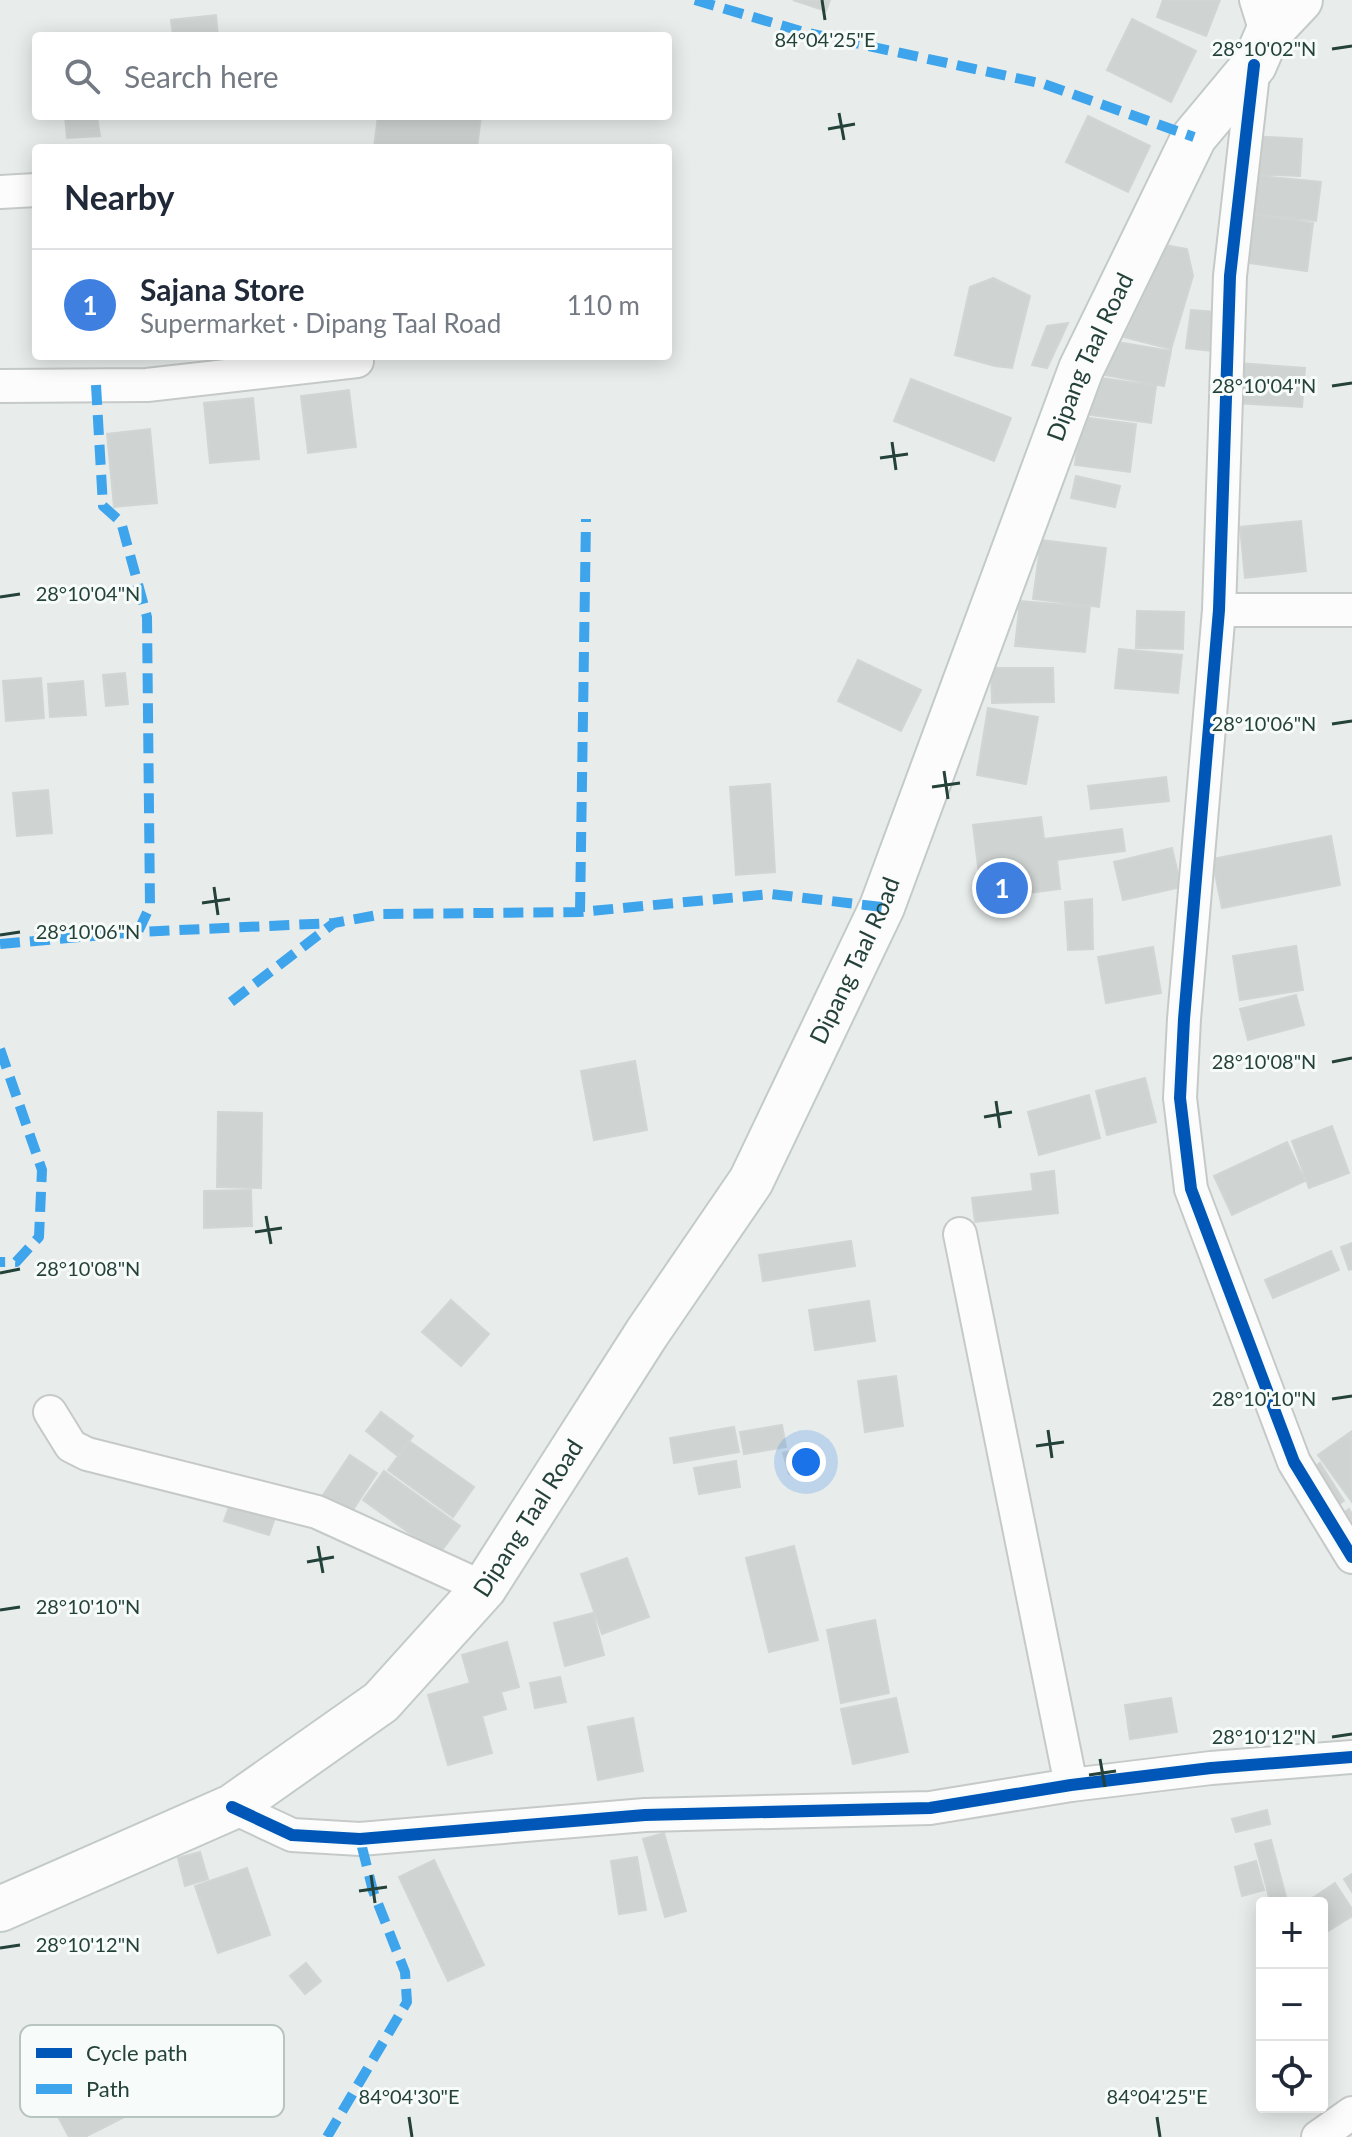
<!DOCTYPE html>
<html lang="en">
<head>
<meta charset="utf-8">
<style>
  body { margin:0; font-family:Lato,sans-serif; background:#f6f6f7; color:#1f2937 }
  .controls { position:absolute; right:24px; bottom:24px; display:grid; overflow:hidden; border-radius:8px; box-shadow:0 4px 20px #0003 }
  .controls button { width:72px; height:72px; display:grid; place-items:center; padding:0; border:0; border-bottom:2px solid #e0e1e3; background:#fff; color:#1f2937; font:40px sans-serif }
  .you { position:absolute; left:806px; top:1462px; width:28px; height:28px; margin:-20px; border:6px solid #fff; border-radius:50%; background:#1a73e8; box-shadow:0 0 0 12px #1a73e833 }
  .badge { display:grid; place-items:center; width:52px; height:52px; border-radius:50%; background:#697e78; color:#fff; font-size:26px; font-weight:700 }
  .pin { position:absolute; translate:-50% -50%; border:4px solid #fff; box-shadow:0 2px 8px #0006 }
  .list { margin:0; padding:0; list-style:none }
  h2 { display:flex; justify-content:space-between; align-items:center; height:104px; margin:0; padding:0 32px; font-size:34px }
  h2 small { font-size:26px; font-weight:400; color:#747a83 }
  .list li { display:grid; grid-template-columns:52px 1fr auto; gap:24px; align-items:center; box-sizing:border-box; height:112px; padding:0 32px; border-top:2px solid #e0e1e3 }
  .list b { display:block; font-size:30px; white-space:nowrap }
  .list p { margin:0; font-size:26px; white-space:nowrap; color:#747a83 }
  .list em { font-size:26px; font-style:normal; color:#747a83 }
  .icon { flex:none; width:44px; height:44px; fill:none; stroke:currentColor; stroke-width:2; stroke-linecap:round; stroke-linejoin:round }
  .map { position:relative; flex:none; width:1352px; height:2137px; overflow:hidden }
  .search { position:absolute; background:#fff; box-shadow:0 4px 20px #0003; left:32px; top:32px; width:640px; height:88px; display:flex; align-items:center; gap:20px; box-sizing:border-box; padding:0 28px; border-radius:8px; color:#747a83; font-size:30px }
  .panel { position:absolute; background:#fff; box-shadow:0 4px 20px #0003; left:32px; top:144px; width:640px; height:216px; border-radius:8px }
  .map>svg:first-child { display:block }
</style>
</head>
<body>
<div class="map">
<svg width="1352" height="2137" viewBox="0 0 1352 2137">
  <rect width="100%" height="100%" fill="#e8edeb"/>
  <path fill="#cfd4d2" stroke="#d1d6d4" stroke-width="2" d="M793 0H830L826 11Z
    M1163 0H1220L1206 36 1157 17Z
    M216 15 218 36H173L171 20Z
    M1132 19 1196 51 1171 102 1107 70Z
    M65 116H97L100 136 67 138Z
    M378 116H481L477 148H374Z
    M1088 116 1150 146 1128 192 1066 162Z
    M1251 136 1302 139 1300 176 1249 174Z
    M1249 175 1321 182 1316 221 1247 213Z
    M1249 214 1313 223 1307 271 1242 262Z
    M1160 244 1187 249 1193 276 1171 349 1124 337Z
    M993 278 1030 296 1012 368 995 366 955 355 970 287Z
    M1191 310 1216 312 1212 351 1186 348Z
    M1068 323 1047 368 1032 365 1047 326Z
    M1111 341 1171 351 1164 386 1105 375Z
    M1237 363 1305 368 1302 407 1235 403Z
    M1089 376 1156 386 1151 423 1083 414Z
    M911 379 1011 418 994 461 894 421Z
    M349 390 356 447 308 453 301 396Z
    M253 398 259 459 210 463 204 403Z
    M1081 417 1136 424 1130 472 1075 465Z
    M150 429 157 503 114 507 107 434Z
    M1076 476 1120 486 1115 507 1071 498Z
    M1301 521 1306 571 1245 578 1240 527Z
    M1041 540 1106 548 1099 607 1033 599Z
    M1020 601 1090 607 1085 652 1015 646Z
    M1137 611 1184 612 1183 649 1136 648Z
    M1119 649 1182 655 1178 693 1115 688Z
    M858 660 921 690 901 731 838 701Z
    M991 668H1053L1054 702 992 703Z
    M125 673 128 704 106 706 103 675Z
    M41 678 44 718 6 721 3 681Z
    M83 681 86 715 50 717 48 684Z
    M988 708 1038 717 1026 784 977 775Z
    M1166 777 1169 801 1091 809 1088 786Z
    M770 784 775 872 736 875 730 787Z
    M48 790 52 833 17 836 13 793Z
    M1041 817 1044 839 1122 829 1125 851 1057 860 1060 889 982 899 973 825Z
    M1331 836 1340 885 1222 908 1212 859Z
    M1172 848 1181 887 1123 900 1114 862Z
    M1092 899 1093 949 1068 950 1065 902Z
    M1296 946 1303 990 1240 1000 1233 956Z
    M1153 947 1161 993 1106 1003 1098 957Z
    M1296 995 1304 1025 1248 1040 1240 1009Z
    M635 1061 647 1130 594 1140 581 1071Z
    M1145 1078 1156 1122 1107 1135 1096 1091Z
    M1089 1095 1100 1138 1039 1155 1028 1112Z
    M218 1112 262 1113 261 1188 217 1187Z
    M1332 1126 1349 1173 1309 1188 1292 1141Z
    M1287 1142 1305 1181 1232 1215 1214 1176Z
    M1054 1171 1058 1213 975 1222 972 1198 1033 1191 1031 1174Z
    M251 1190 252 1226 204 1228V1191Z
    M851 1241 855 1266 763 1281 759 1255Z
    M1352 1243V1269L1349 1270 1341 1247Z
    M1331 1251 1339 1270 1273 1298 1265 1280Z
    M451 1300 489 1334 461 1366 422 1332Z
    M869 1301 875 1341 815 1350 809 1310Z
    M896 1376 903 1426 865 1432 858 1381Z
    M381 1412 413 1436 398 1456 366 1431Z
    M782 1425 786 1447 744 1454 740 1432Z
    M734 1427 739 1452 674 1463 670 1438Z
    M1352 1431V1502L1318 1455Z
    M409 1441 474 1487 453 1517 388 1470Z
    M800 1449 805 1470 789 1474 783 1453Z
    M350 1455 377 1473 345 1522 317 1504Z
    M736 1461 740 1487 699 1494 694 1468Z
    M1320 1463 1344 1501 1329 1510 1305 1473Z
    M384 1471 460 1526 439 1554 363 1500Z
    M233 1495 278 1509 269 1535 224 1521Z
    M1349 1509 1352 1514V1542L1336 1518Z
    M794 1546 818 1640 769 1652 746 1558Z
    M627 1558 649 1617 602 1634 581 1574Z
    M593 1613 604 1655 565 1666 554 1623Z
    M875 1620 889 1693 841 1703 827 1630Z
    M507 1642 519 1687 501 1692 506 1709 482 1716 492 1753 448 1765 428 1695 470 1683 462 1655Z
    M560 1677 566 1702 535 1708 530 1683Z
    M896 1698 908 1752 853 1764 841 1709Z
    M1171 1698 1177 1732 1130 1739 1125 1705Z
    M633 1718 643 1771 598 1780 588 1727Z
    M1267 1810 1270 1824 1236 1832 1232 1819Z
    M664 1833 686 1911 665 1917 643 1839Z
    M1271 1840 1286 1897 1270 1901 1255 1844Z
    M200 1852 208 1879 185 1886 178 1858Z
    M637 1857 646 1910 619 1914 611 1861Z
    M434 1860 484 1965 448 1981 399 1877Z
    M1256 1861 1264 1890 1242 1896 1235 1867Z
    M247 1868 270 1935 218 1953 195 1886Z
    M1352 1874V1892L1344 1879Z
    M1335 1883 1352 1909V1916L1322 1935V1903H1305Z
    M306 1963 321 1981 305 1994 290 1976Z
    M118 2062 142 2108 85 2137H69L48 2098Z"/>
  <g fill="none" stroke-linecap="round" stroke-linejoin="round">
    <defs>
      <path id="street" d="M1256 0 1267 35
        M1254 65 1230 276 1219 610 1184 1019 1180 1098 1191 1189 1294 1462 1352 1557
        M0 192 36 190
        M0 386 147 385 357 361
        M1219 610H1352
        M960 1234 1071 1785
        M50 1412 71 1446 87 1454 317 1512 484 1588
        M232 1807 292 1835 360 1839 645 1815 930 1808 1071 1785 1211 1768 1352 1757
        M1318 2137 1352 2113"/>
      <g id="secondary">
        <path id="s1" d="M0 1909 232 1807 381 1702 484 1588 647 1333 751 1181 882 907 1081 369 1194 137 1254 65 1267 35 1300 0"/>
      </g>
    </defs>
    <use href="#street" stroke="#c5cac8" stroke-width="36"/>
    <use href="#secondary" stroke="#c3cbc8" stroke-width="48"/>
    <use href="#street" stroke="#fcfcfc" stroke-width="32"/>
    <use href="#secondary" stroke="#fcfcfc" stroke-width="44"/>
    <path stroke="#3ea4ec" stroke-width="10" stroke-dasharray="20 10" stroke-linecap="butt" d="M695 0 804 32 1044 84 1194 137
      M96 385 103 506 121 522 147 617 150 906 138 932
      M580 912 586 519
      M0 944 138 932 334 923
      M231 1002 334 923 383 914 580 912 771 894 882 907
      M0 1049 42 1170 39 1237 16 1262H0
      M327 2137 407 2002 405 1972 373 1891 360 1839"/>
    <defs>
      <path id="cycleway" d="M1254 65 1230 276 1219 610 1184 1019 1180 1098 1191 1189 1294 1462 1352 1557
        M232 1807 292 1835 360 1839 645 1815 930 1808 1071 1785 1211 1768 1352 1757"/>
    </defs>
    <use href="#cycleway" stroke="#f7fbf9" stroke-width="17"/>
    <use href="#cycleway" stroke="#0057b8" stroke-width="12"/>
  </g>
  <path fill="none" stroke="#24423a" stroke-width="3" d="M822 0 825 20M1332 49 1352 46M839 113 844 140M828 129 855 124M1332 386 1352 383M892 442 896 470M880 458 908 454M0 597 20 594M1332 724 1352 721M944 771 948 799M932 787 960 783M214 887 218 915M202 903 230 899M0 935 20 932M1332 1062 1352 1058M996 1101 1000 1128M984 1117 1012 1112M266 1216 271 1244M255 1232 282 1228M0 1273 20 1269M1332 1399 1352 1396M1048 1430 1052 1458M1036 1446 1064 1442M318 1546 323 1573M307 1562 334 1557M0 1610 20 1607M1332 1737 1352 1734M1100 1759 1105 1787M1089 1775 1116 1771M371 1875 375 1903M359 1891 387 1887M0 1948 20 1945M409 2117 412 2137M1157 2117 1160 2137"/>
  <g text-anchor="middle" stroke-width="6" stroke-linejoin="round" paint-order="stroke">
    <g font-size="24" fill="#24423a" stroke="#f7fbf9">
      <text dy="8" stroke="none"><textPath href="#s1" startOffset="1968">Dipang Taal Road</textPath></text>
      <text dy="8" stroke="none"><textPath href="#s1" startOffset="1320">Dipang Taal Road</textPath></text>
      <text dy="8" stroke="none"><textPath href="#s1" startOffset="672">Dipang Taal Road</textPath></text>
    </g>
  </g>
  <rect x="20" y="2025" width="264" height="92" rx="12" fill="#f7fbf9" stroke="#b8c4c0" stroke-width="2"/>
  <rect x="36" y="2048" width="36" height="10" fill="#0057b8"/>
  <rect x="36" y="2084" width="36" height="10" fill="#3ea4ec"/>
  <g font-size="22" fill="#24423a">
    <text x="86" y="2061">Cycle path</text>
    <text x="86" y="2097">Path</text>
  </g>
  <g font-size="20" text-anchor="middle" fill="#24423a" stroke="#f7fbf9" stroke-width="6" stroke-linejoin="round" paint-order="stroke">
    <text x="825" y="47">84°04'25"E</text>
    <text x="1264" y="56">28°10'02"N</text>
    <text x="1264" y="393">28°10'04"N</text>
    <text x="88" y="601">28°10'04"N</text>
    <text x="1264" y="731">28°10'06"N</text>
    <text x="88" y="939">28°10'06"N</text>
    <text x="1264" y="1069">28°10'08"N</text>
    <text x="88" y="1276">28°10'08"N</text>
    <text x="1264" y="1406">28°10'10"N</text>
    <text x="88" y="1614">28°10'10"N</text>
    <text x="1264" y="1744">28°10'12"N</text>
    <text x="88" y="1952">28°10'12"N</text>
    <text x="409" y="2104">84°04'30"E</text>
    <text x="1157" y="2104">84°04'25"E</text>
  </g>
</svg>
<div class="controls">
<button>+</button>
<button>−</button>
<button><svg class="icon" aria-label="locate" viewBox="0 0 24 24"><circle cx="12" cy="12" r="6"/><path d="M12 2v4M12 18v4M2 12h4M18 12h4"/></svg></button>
</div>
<div class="you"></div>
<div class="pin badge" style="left:1002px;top:888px;background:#3f7fe0">1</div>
<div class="search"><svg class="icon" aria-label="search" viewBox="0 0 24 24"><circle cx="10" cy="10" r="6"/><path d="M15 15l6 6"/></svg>Search here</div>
<section class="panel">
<h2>Nearby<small></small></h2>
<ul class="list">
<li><span class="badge" style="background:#3f7fe0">1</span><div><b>Sajana Store</b><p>Supermarket · Dipang Taal Road</p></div><em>110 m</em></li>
</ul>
</section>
</div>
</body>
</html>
